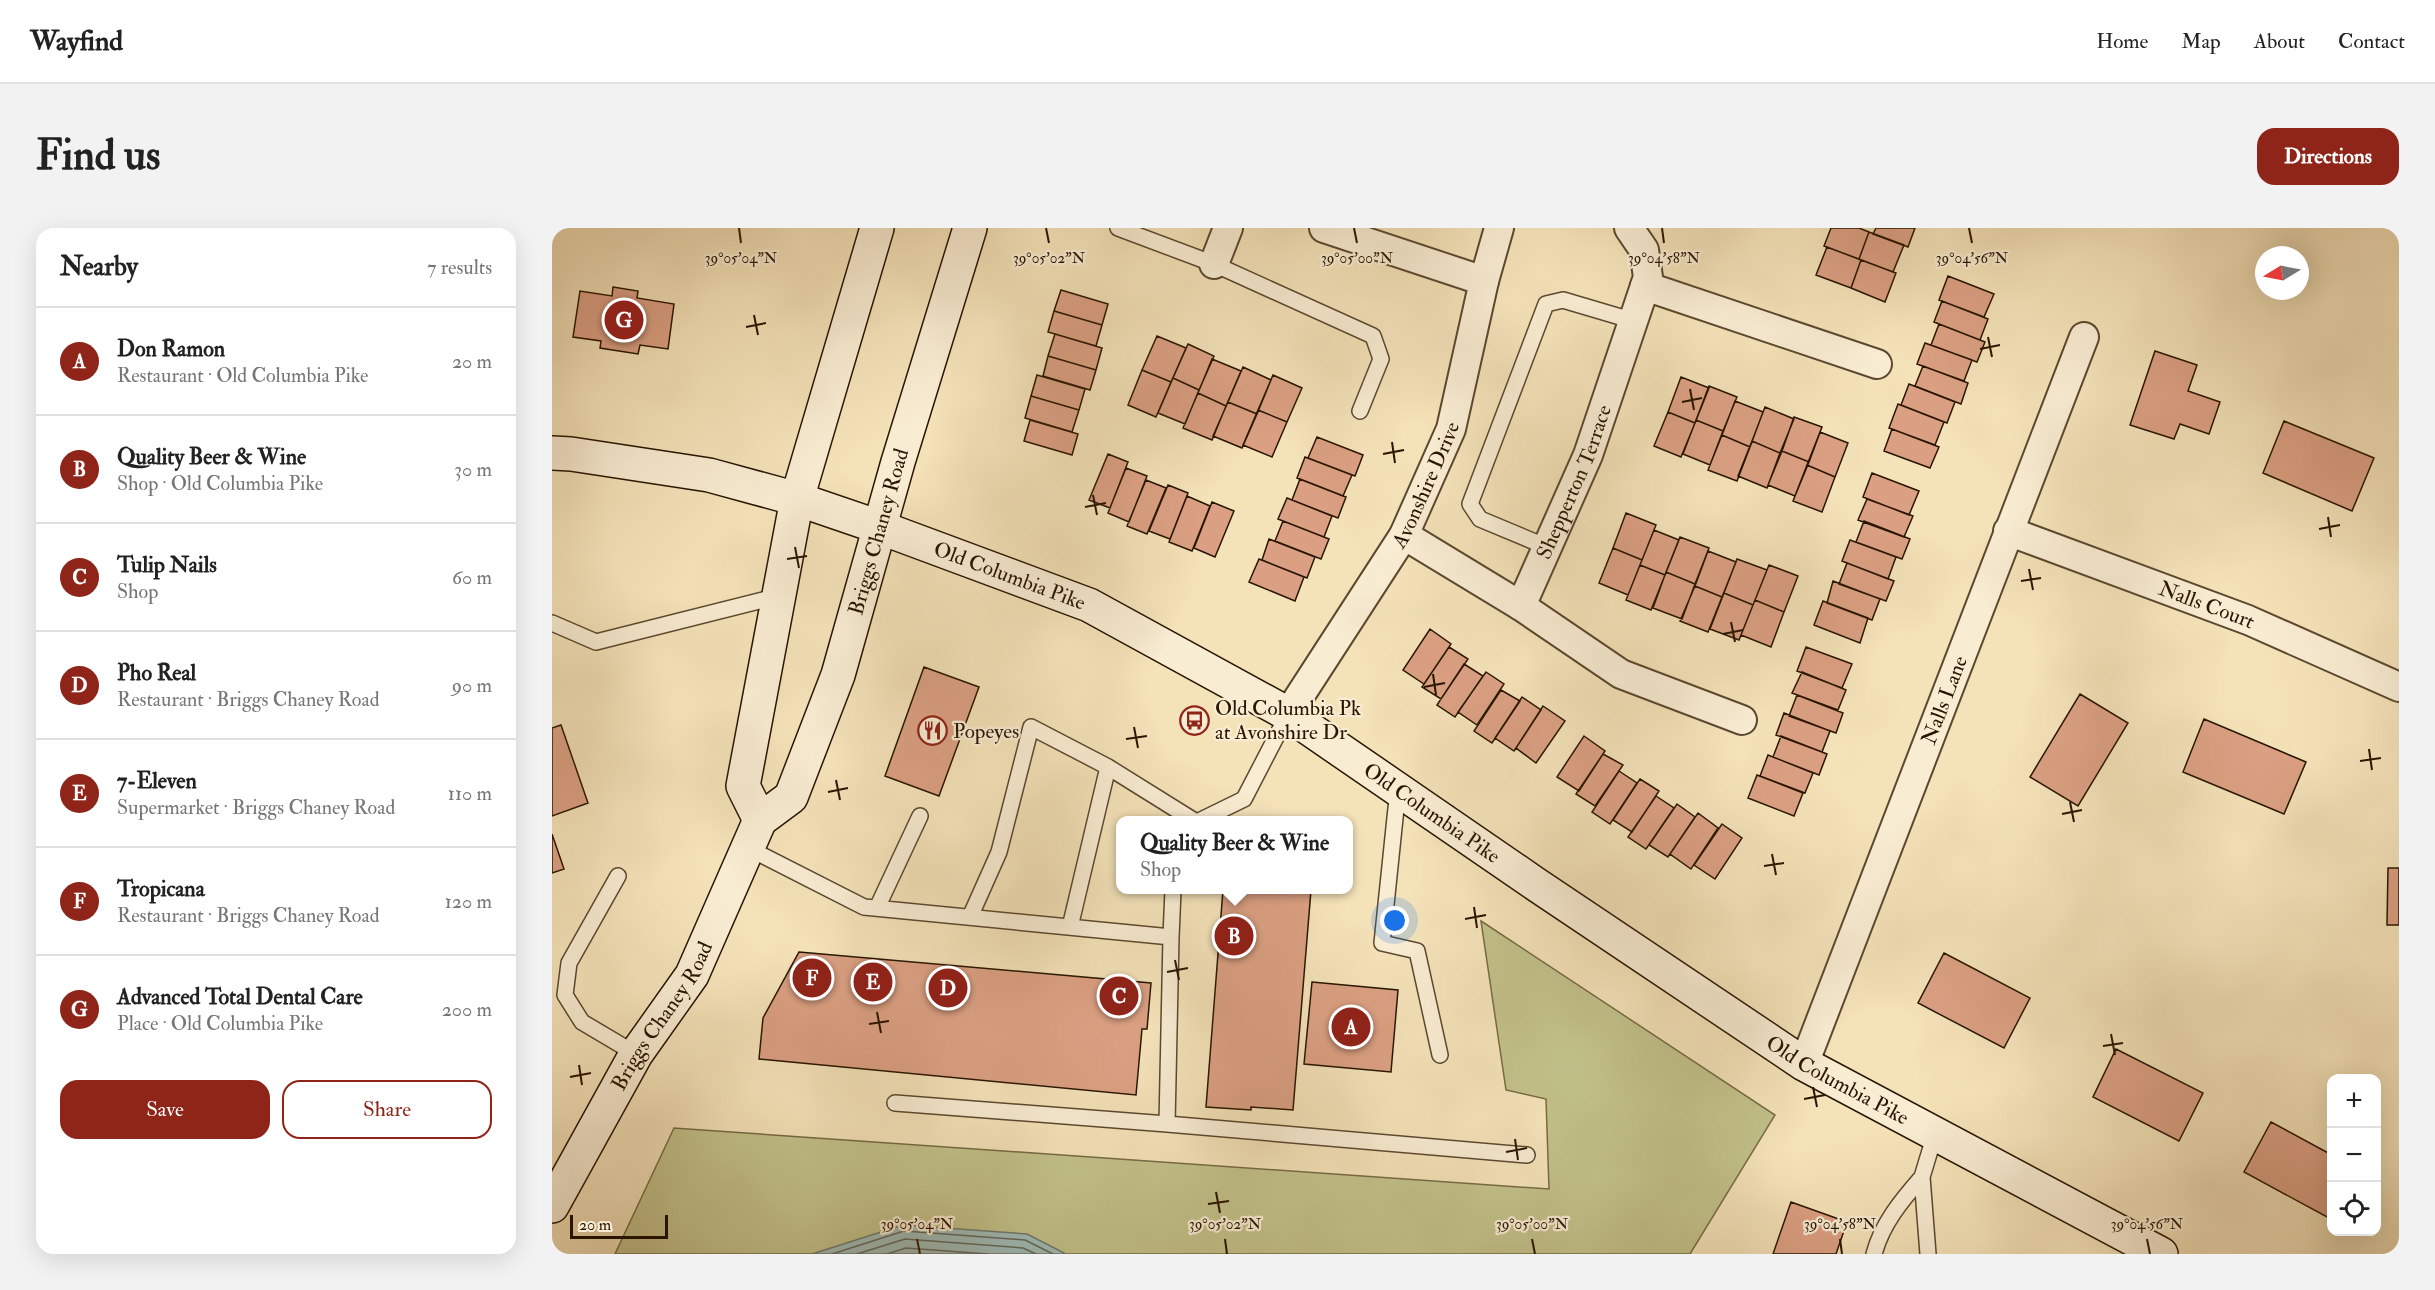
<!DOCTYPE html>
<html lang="en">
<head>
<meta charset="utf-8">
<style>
  body { margin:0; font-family:"IM FELL Double Pica",serif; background:#f2f2f2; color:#222 }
  .controls { position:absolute; right:18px; bottom:18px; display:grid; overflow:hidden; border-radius:12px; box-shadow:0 6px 24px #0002 }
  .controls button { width:54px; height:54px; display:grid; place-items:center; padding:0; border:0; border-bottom:2px solid #e0e0e0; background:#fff; color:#222; font:30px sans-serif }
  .compass { position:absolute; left:1703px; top:18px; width:54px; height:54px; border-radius:50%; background:#fff; box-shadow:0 6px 24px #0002; rotate:260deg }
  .scale { position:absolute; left:18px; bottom:15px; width:98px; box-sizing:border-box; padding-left:6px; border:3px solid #291500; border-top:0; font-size:16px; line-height:21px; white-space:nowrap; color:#291500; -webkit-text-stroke:4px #f8ecd2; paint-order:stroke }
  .you { position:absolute; left:843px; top:693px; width:21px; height:21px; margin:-15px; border:4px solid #fff; border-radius:50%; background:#1a73e8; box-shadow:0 0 0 9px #1a73e833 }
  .badge { display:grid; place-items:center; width:39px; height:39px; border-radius:50%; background:#8f2418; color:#fff; font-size:20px; font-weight:700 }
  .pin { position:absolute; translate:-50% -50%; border:3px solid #fff; box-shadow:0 2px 6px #0006 }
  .popup { position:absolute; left:564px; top:588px; width:237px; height:78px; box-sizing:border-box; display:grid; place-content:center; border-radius:12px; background:#fff; filter:drop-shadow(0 2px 4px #0005); font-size:20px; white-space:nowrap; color:#767676 }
  .popup b { font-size:22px; color:#222 }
  .popup::after { content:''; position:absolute; left:50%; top:100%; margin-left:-12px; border:12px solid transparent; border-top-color:#fff }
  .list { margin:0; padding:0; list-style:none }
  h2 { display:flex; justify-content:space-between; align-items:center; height:78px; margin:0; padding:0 24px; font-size:26px }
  h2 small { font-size:20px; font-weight:400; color:#767676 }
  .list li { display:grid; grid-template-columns:39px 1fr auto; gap:18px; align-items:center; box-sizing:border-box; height:108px; padding:0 24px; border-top:2px solid #e0e0e0 }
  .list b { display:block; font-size:22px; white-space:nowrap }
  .list p { margin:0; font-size:20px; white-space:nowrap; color:#767676 }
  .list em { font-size:20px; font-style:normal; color:#767676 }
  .actions { display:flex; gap:12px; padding:18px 24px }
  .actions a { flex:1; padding:14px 0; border:2px solid #8f2418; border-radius:18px; text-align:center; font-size:21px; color:#8f2418 }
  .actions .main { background:#8f2418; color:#fff }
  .icon { flex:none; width:33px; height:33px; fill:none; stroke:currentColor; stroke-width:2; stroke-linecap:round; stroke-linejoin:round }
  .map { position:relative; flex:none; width:1847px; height:1026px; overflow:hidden; border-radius:18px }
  header { display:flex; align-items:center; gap:36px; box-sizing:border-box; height:84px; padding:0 30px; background:#fff; border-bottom:2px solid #e0e0e0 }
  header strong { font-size:28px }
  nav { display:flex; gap:33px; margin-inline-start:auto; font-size:21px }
  .intro { display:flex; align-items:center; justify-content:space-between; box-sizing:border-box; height:144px; padding:0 36px }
  h1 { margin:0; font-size:42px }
  .button { padding:15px 27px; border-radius:18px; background:#8f2418; color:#fff; font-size:21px; font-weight:700 }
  main { display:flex; gap:36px; padding:0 36px }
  aside { flex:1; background:#fff; border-radius:18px; box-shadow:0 6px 24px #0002 }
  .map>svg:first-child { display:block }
</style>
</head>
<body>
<header>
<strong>Wayfind</strong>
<nav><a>Home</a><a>Map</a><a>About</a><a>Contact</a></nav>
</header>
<div class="intro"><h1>Find us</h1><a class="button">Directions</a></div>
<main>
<aside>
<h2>Nearby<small>7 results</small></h2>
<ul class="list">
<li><span class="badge">A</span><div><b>Don Ramon</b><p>Restaurant · Old Columbia Pike</p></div><em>20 m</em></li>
<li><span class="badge">B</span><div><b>Quality Beer &amp; Wine</b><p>Shop · Old Columbia Pike</p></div><em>30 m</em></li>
<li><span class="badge">C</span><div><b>Tulip Nails</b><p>Shop</p></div><em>60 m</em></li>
<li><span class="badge">D</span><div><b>Pho Real</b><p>Restaurant · Briggs Chaney Road</p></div><em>90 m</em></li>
<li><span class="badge">E</span><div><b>7-Eleven</b><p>Supermarket · Briggs Chaney Road</p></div><em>110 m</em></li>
<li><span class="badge">F</span><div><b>Tropicana</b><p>Restaurant · Briggs Chaney Road</p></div><em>120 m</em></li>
<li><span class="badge">G</span><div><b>Advanced Total Dental Care</b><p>Place · Old Columbia Pike</p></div><em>200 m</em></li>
</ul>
<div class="actions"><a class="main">Save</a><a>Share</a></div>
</aside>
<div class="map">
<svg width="1847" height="1026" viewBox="0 0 1847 1026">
  <rect width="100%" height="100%" fill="#f4e2b9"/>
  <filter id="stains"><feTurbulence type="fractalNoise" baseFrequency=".00333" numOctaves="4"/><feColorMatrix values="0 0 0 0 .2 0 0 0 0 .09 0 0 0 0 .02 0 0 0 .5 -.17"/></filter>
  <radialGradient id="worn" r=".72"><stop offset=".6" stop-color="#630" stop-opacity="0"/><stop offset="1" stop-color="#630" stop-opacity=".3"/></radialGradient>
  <path fill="#c2c18a" stroke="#766b45" stroke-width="1.5" d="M929 693 1223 887 1138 1026H63L122 900 997 961 994 871 954 862Z"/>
  <path fill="#9fbcb8" stroke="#70796e" stroke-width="1.5" d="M351 997 475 1006 514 1026H260Z"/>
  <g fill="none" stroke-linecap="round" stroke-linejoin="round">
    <path stroke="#64685c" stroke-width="1.5" d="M280 1026 352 1003 473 1012 501 1026
      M305 1026 353 1011 471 1020 484 1026
      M335 1026 354 1020 436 1026"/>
  </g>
  <path fill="#dba083" stroke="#291500" stroke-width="1.5" d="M1279 0H1307L1317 4 1307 31 1272 18Z
    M1324 0H1363L1356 19 1321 6Z
    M1317 4 1352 17 1341 44 1307 31Z
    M1275 19 1309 32 1299 60 1264 47Z
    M1309 32 1344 45 1333 74 1299 60Z
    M1396 48 1442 66 1432 89 1387 72Z
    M61 59 86 63 85 70 122 76 116 121 88 117 86 126 48 120 49 113 21 109 28 63 60 68Z
    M509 62 556 76 550 97 502 83Z
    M1390 73 1436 91 1428 112 1382 94Z
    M502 83 550 97 544 118 496 104Z
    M1387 96 1433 114 1425 134 1379 117Z
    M503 106 550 120 544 142 496 128Z
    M605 108 634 120 619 154 590 142Z
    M1373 115 1420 132 1412 153 1365 136Z
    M636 116 662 128 647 162 621 150Z
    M1603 123 1645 137 1636 163 1668 174 1657 206 1628 196 1622 211 1578 197Z
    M496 128 544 142 538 162 491 148Z
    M660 131 689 143 674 178 646 165Z
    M1371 138 1416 155 1409 176 1363 158Z
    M691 139 719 152 705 186 676 174Z
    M590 142 619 154 604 189 576 177Z
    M485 147 533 161 527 182 479 168Z
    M721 147 750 160 735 194 706 182Z
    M1129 149 1157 160 1143 195 1116 184Z
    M621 150 647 162 633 196 606 185Z
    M1357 156 1403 174 1395 195 1349 177Z
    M1157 158 1185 169 1171 203 1144 192Z
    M646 165 674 178 660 212 631 200Z
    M479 168 527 182 520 204 473 190Z
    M1183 173 1211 184 1198 219 1170 207Z
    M676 174 705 186 690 220 661 208Z
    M1346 176 1392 194 1383 217 1337 200Z
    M1213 179 1242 191 1228 225 1200 213Z
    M706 182 735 194 720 229 691 217Z
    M1116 184 1143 195 1129 229 1102 218Z
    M1242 189 1270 199 1257 234 1230 223Z
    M478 192 526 206 520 227 472 213Z
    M1144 192 1171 203 1158 237 1131 226Z
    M1732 193 1822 230 1800 283 1711 245Z
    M1340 201 1387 219 1378 240 1332 223Z
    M1268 204 1296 215 1283 249 1255 237Z
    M1170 207 1198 219 1185 253 1156 242Z
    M765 209 811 227 803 248 756 230Z
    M1200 213 1228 225 1215 260 1186 248Z
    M1230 223 1257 234 1243 268 1216 257Z
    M556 226 576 234 558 280 537 272Z
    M753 229 800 247 791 268 745 250Z
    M1255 237 1283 249 1270 284 1241 273Z
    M574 240 595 248 577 294 556 285Z
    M1320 245 1367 263 1357 287 1311 269Z
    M748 251 794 269 786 290 740 272Z
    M594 252 614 260 595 306 575 298Z
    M616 257 636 265 618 311 597 303Z
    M635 268 658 278 640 323 617 314Z
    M735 270 780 288 772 309 726 291Z
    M1315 271 1361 288 1352 309 1306 292Z
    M660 274 682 283 663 329 642 320Z
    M1074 285 1104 297 1090 332 1061 320Z
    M731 293 777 311 769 331 723 313Z
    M1312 293 1358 311 1350 331 1304 314Z
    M1102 302 1127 312 1113 347 1088 337Z
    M1128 309 1157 320 1143 356 1114 344Z
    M717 311 763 329 755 350 710 332Z
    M1298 312 1344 329 1336 351 1290 333Z
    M1061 320 1090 332 1076 367 1047 355Z
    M1156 323 1184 334 1170 369 1143 358Z
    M707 331 752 349 743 373 697 354Z
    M1185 331 1215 342 1201 377 1172 365Z
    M1295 335 1342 353 1334 373 1287 356Z
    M1088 337 1113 347 1099 382 1074 372Z
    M1217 337 1246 348 1232 384 1203 372Z
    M1114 344 1143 356 1130 391 1101 380Z
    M1281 353 1328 371 1320 392 1275 375Z
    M1143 358 1170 369 1156 404 1128 393Z
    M1172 365 1201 377 1187 412 1158 401Z
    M1203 372 1232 384 1219 419 1189 407Z
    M1271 373 1316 390 1308 415 1262 397Z
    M878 401 899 416 872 456 851 442Z
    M897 419 916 431 889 471 870 459Z
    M1254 419 1300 436 1290 460 1245 443Z
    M912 436 931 448 903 489 885 477Z
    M372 439 427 459 387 568 333 548Z
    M934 444 952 456 925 497 906 484Z
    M1250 444 1294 462 1286 482 1240 465Z
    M949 462 968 473 940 515 922 503Z
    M1528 466 1576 495 1526 578 1478 549Z
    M1245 467 1291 485 1284 505 1237 488Z
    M970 469 989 482 962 523 943 510Z
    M991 478 1013 493 984 535 964 520Z
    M1232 485 1278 503 1270 524 1224 507Z
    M1652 491 1754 534 1732 586 1631 544Z
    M9 497 36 575 0 588V500Z
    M1032 508 1053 523 1027 563 1005 549Z
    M1229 508 1275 526 1267 547 1221 529Z
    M1051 526 1071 537 1043 578 1024 566Z
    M1216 527 1261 545 1253 565 1208 548Z
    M1067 543 1085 555 1058 596 1040 584Z
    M1205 547 1251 565 1242 588 1196 570Z
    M1088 551 1107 563 1080 604 1061 592Z
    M1104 568 1122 580 1094 621 1076 609Z
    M1125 576 1143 589 1116 629 1097 617Z
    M1146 585 1166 600 1139 641 1118 626Z
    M1170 596 1190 610 1163 651 1142 637Z
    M0 606 12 641 0 645Z
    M1836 640H1847V697H1835Z
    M671 662H759L741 882 699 879V882L654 879Z
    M247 724 599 755 595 801H590L584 867 207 831 211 790Z
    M1392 725 1478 770 1452 820 1366 775Z
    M760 754 846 762 839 844 752 836Z
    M1564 821 1651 865 1627 913 1541 869Z
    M1719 894 1780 927V985L1777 990 1692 944Z
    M1239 974 1295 994 1284 1026H1221Z"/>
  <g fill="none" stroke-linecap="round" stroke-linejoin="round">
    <defs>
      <path id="lane" d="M566 0 662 36 821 108 829 131 808 183
        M995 319 928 291 918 276 994 76 1011 72 1082 93
        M0 395 44 414 227 368
        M846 561 830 715 865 723 888 827
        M649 592 692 571 736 486
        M196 620 312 679 619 709 621 662
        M66 648 17 735 13 767 30 794 84 826
        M325 680 368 588
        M418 689 447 624 479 499 556 539
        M518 699 556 539 641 592
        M619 709 615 896 975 927
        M343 875 615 896
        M1322 1026C1330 996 1349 973 1370 949
        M1376 1026 1370 949 1383 906"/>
      <g id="street">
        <path d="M772 0 932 53"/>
        <path d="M662 36 676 0"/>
        <path d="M1093 58 1325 136"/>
        <path id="s1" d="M1456 303 1696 392 1847 459"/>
        <path d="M852 307 969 378 1069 446 1190 492"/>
        <path id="s2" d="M969 378 1036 227 1096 49 1092 22 1077 0"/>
        <path id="s3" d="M736 486 852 307 899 201 932 53 947 0"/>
        <path id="s4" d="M1252 836 1532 109"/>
      </g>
      <g id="secondary">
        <path id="s5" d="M0 225 19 226 157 247 245 271 327 299 537 377 736 486 982 655 1252 836 1609 1026"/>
        <path d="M208 592 191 558 245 271 325 0"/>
        <path id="s6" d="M0 978 84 826 140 747 208 592 239 569 286 447 346 234 418 0"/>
      </g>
    </defs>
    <use href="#lane" stroke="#5c482e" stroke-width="18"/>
    <use href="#street" stroke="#5c482e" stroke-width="32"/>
    <use href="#secondary" stroke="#291500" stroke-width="36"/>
    <use href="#lane" stroke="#f8ecd2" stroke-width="15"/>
    <use href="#street" stroke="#f8ecd2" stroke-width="28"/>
    <use href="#secondary" stroke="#f8ecd2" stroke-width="33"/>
  </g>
  <path fill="none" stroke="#291500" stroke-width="2" d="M187 0 189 15M494 0 497 15M802 0 805 15M1110 0 1112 15M1417 0 1420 15M202 87 206 107M194 99 214 95M1436 109 1440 129M1428 121 1448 117M1138 161 1142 182M1130 174 1150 170M840 214 843 235M831 226 852 222M541 267 545 287M533 279 554 275M1776 289 1779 309M1767 301 1788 297M243 319 247 340M235 331 255 328M1477 341 1481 362M1469 353 1489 350M1179 394 1183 414M1171 406 1191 402M881 446 884 467M872 459 893 455M582 499 586 520M574 511 595 508M1817 521 1820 542M1808 533 1829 530M284 552 288 572M276 564 296 560M1518 574 1522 594M1510 586 1530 582M1220 626 1224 647M1212 638 1232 635M922 679 925 700M913 691 934 687M623 732 627 752M615 744 636 740M325 784 329 805M317 796 337 793M1559 806 1563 827M1551 818 1571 815M27 837 30 857M18 849 39 845M1261 859 1265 879M1252 871 1273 867M963 911 966 932M954 924 975 920M664 964 668 985M656 976 677 973M365 1011 368 1026M673 1011 675 1026M980 1011 983 1026M1288 1011 1290 1026M1595 1011 1598 1026"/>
  <defs>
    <symbol id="bus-ring" viewBox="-11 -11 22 22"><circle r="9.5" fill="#f8ecd2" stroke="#8f2418" stroke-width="1.5"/><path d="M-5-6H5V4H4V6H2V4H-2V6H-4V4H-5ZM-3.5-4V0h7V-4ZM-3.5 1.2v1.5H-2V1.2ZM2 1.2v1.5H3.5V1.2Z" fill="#8f2418"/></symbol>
    <symbol id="restaurant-ring" viewBox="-11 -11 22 22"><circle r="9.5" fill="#f8ecd2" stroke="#8f2418" stroke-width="1.5"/><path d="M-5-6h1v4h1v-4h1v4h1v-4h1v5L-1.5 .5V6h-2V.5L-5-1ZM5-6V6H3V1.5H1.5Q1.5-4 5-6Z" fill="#8f2418"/></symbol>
  </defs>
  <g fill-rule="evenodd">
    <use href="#bus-ring" x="626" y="476" width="33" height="33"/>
    <use href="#restaurant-ring" x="364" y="486" width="33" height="33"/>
  </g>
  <g text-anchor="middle" stroke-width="4.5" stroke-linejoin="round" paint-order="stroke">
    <g font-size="21" fill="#291500" stroke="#f8ecd2">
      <text dy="7" stroke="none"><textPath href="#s2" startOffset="135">Shepperton Terrace</textPath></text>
      <text dy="7" stroke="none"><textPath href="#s3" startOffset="268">Avonshire Drive</textPath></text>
      <text dy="7" stroke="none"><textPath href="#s6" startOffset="758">Briggs Chaney Road</textPath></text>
      <text dy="7" stroke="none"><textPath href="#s5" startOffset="476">Old Columbia Pike</textPath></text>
      <text dy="7" stroke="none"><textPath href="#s1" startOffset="212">Nalls Court</textPath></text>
      <text dy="7" stroke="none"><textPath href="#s4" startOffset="390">Nalls Lane</textPath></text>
      <text dy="7" stroke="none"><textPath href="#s5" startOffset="962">Old Columbia Pike</textPath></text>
      <text dy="7" stroke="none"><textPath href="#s6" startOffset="220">Briggs Chaney Road</textPath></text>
      <text dy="7" stroke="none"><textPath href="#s5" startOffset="1448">Old Columbia Pike</textPath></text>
    </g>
    <g font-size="21" fill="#291500" stroke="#f8ecd2" text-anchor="start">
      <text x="663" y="487">Old Columbia Pk<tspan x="663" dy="24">at Avonshire Dr</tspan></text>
      <text x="401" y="510">Popeyes</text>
    </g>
  </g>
  <g font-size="15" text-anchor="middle" fill="#291500" stroke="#f8ecd2" stroke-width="4.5" stroke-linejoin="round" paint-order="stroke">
    <text x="189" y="35">39°05'04"N</text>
    <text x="497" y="35">39°05'02"N</text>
    <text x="805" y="35">39°05'00"N</text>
    <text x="1112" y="35">39°04'58"N</text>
    <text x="1420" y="35">39°04'56"N</text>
    <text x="365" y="1001">39°05'04"N</text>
    <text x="673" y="1001">39°05'02"N</text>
    <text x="980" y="1001">39°05'00"N</text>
    <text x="1288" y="1001">39°04'58"N</text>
    <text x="1595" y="1001">39°04'56"N</text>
  </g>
  <rect width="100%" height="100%" filter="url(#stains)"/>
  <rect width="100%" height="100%" fill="url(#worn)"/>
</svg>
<div class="controls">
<button>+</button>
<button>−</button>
<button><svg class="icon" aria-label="locate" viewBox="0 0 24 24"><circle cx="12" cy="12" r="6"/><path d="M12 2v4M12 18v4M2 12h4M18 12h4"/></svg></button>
</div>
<svg class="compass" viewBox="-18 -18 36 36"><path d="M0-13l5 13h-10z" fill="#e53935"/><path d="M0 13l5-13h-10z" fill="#767676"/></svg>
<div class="scale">20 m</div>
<div class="you"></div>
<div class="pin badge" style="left:799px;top:799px">A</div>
<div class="pin badge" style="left:682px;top:708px">B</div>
<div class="popup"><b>Quality Beer &amp; Wine</b>Shop</div>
<div class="pin badge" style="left:567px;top:768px">C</div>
<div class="pin badge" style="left:396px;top:760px">D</div>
<div class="pin badge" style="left:321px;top:754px">E</div>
<div class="pin badge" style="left:260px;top:750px">F</div>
<div class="pin badge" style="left:72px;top:92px">G</div>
</div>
</main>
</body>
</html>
